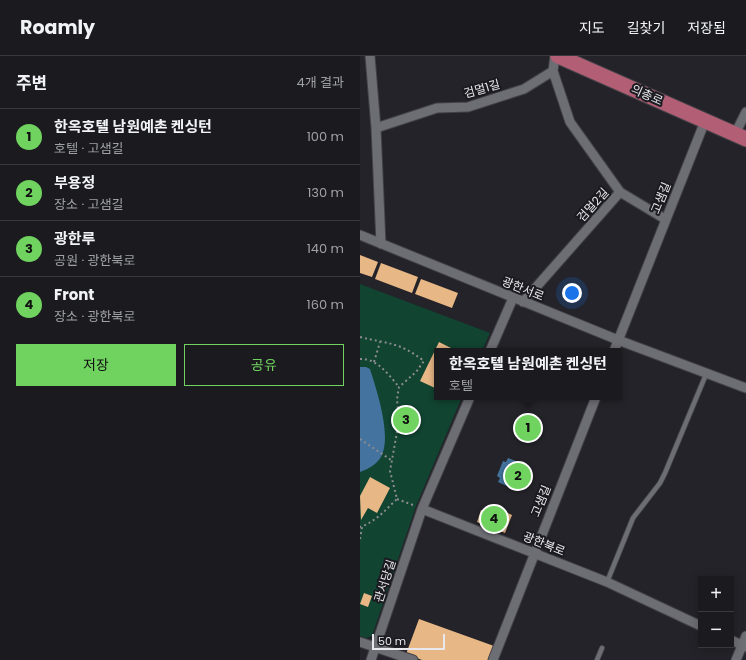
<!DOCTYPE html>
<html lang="ko">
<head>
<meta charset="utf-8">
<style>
  body { margin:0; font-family:Poppins,"Noto Sans KR",sans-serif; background:#232328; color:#f1f3f6 }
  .controls { position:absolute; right:12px; bottom:12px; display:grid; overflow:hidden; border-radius:0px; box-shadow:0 2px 10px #0003 }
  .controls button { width:36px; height:36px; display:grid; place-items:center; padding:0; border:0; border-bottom:1px solid #38383d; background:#1a1a1f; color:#f1f3f6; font:20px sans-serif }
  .scale { position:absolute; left:12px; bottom:10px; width:73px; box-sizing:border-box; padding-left:4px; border:2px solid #e8e8ec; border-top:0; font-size:11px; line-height:14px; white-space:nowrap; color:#e8e8ec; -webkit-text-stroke:3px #1a1a20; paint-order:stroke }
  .you { position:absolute; left:212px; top:237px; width:14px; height:14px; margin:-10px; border:3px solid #fff; border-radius:50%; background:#1a73e8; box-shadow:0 0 0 6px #1a73e833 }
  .badge { display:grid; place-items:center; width:26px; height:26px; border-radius:50%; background:#70d35f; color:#111; font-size:13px; font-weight:700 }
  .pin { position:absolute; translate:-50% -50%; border:2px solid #fff; box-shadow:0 1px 4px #0006 }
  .popup { position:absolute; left:74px; top:292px; width:188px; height:52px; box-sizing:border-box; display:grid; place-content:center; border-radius:0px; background:#1a1a1f; filter:drop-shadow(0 1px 3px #0005); font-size:13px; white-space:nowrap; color:#9fa1a4 }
  .popup b { font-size:15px; color:#f1f3f6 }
  .popup::after { content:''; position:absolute; left:50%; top:100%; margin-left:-8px; border:8px solid transparent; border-top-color:#1a1a1f }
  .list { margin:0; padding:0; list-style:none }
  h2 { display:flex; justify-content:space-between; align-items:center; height:52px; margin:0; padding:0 16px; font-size:17px }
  h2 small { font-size:13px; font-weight:400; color:#9fa1a4 }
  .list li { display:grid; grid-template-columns:26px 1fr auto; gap:12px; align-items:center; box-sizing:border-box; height:56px; padding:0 16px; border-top:1px solid #38383d }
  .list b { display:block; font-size:15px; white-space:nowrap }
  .list p { margin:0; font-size:13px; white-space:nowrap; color:#9fa1a4 }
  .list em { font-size:13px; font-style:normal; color:#9fa1a4 }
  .actions { display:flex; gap:8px; padding:12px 16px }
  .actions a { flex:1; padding:9px 0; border:1px solid #70d35f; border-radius:0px; text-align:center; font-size:14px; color:#70d35f }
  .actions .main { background:#70d35f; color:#111 }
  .map { position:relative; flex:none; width:386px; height:604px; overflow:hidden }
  header { display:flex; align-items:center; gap:24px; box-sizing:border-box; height:56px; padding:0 20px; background:#1a1a1f; border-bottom:1px solid #38383d }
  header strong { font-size:19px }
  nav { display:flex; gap:22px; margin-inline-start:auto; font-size:14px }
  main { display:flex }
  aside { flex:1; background:#1a1a1f }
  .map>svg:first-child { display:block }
</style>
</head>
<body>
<header>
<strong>Roamly</strong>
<nav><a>지도</a><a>길찾기</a><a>저장됨</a></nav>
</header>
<main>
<aside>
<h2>주변<small>4개 결과</small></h2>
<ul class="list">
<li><span class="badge">1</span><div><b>한옥호텔 남원예촌 켄싱턴</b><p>호텔 · 고샘길</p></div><em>100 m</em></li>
<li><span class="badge">2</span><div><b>부용정</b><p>장소 · 고샘길</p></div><em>130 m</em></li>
<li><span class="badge">3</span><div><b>광한루</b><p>공원 · 광한북로</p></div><em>140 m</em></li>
<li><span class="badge">4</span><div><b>Front</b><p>장소 · 광한북로</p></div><em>160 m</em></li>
</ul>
<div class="actions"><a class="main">저장</a><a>공유</a></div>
</aside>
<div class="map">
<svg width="386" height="604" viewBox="0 0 386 604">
  <rect width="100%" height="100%" fill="#232329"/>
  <path fill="#114431" d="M0 228 130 277 122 295H77V341H102L56 450 12 580 6 582 0 580Z"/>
  <path fill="#43739e" d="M0 311H6L10 313C17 335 30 375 23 396 19 408 10 412 0 416Z
    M148 402 161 407 153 433 138 426 140 422 137 420 143 405 146 406Z"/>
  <path fill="#e8b786" d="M0 199 18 206 12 221 0 217Z
    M21 207 58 221 52 237 15 223Z
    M61 223 98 237 92 252 55 238Z
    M79 286 97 295H77V328L75 332 60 325Z
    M155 408 169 414 161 432 147 427Z
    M10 421 30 432 17 457 8 452 1 464 0 440Z
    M137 452 152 459 145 477 117 466 121 454 134 459Z
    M4 537 12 540 8 551 0 548Z
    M59 563 134 590 129 604H62L46 598Z"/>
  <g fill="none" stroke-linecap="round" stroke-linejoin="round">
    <defs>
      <path id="service" d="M247 526 273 462 300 427 305 417 347 316
        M237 604 242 592"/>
      <path id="minor" d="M10 0 16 72 21 188
        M193 15 210 66 260 136 305 163
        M16 72 77 52 108 51 164 33 193 15 195 0
        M375 78 386 56
        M0 179 258 284 386 332
        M163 246 260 136
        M130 295 153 242
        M254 295 345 65
        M110 341 62 453 247 526 341 570
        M371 584 386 591
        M0 586 53 604
        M11 604 62 453
        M133 604 236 341
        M376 604 386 580"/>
      <path id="primary" d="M198 0 386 83"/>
    </defs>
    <use href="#service" stroke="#424146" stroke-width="6"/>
    <use href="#minor" stroke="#424146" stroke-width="11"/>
    <use href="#primary" stroke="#424146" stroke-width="17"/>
    <path stroke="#8c8c91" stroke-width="2" stroke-dasharray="2 3" stroke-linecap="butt" d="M0 281C29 288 39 286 64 305L56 316 39 331 37 343 39 365 30 415 37 443C25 454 17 465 0 471
      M0 303C17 302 29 319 39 331
      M14 306 20 286
      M0 383 31 404
      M37 443 53 449
      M0 483 2 471"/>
    <use href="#service" stroke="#6d6d74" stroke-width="4.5"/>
    <use href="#minor" stroke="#6d6d74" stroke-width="9"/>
    <use href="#primary" stroke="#b25e75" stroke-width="15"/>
  </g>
  <g text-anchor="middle" stroke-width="4" stroke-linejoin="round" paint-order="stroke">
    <g font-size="12" fill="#e8e8ec" stroke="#1a1a20">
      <text transform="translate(122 33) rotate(-16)" y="4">검멀1길</text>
      <text transform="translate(287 39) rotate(24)" y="4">의총로</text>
      <text transform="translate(301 142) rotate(-68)" y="4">고샘길</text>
      <text transform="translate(233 149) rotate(-48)" y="4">검멀2길</text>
      <text transform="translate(163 233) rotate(22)" y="4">광한서로</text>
      <text transform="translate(181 445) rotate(-68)" y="4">고샘길</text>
      <text transform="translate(184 488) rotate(22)" y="4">광한북로</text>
      <text transform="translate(25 525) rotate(-72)" y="4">관서당길</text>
    </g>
  </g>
</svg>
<div class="controls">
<button>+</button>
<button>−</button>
</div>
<div class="scale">50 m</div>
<div class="you"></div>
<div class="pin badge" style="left:168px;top:372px">1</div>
<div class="popup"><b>한옥호텔 남원예촌 켄싱턴</b>호텔</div>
<div class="pin badge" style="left:158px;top:420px">2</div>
<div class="pin badge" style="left:46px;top:364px">3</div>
<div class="pin badge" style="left:134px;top:463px">4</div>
</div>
</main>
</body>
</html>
